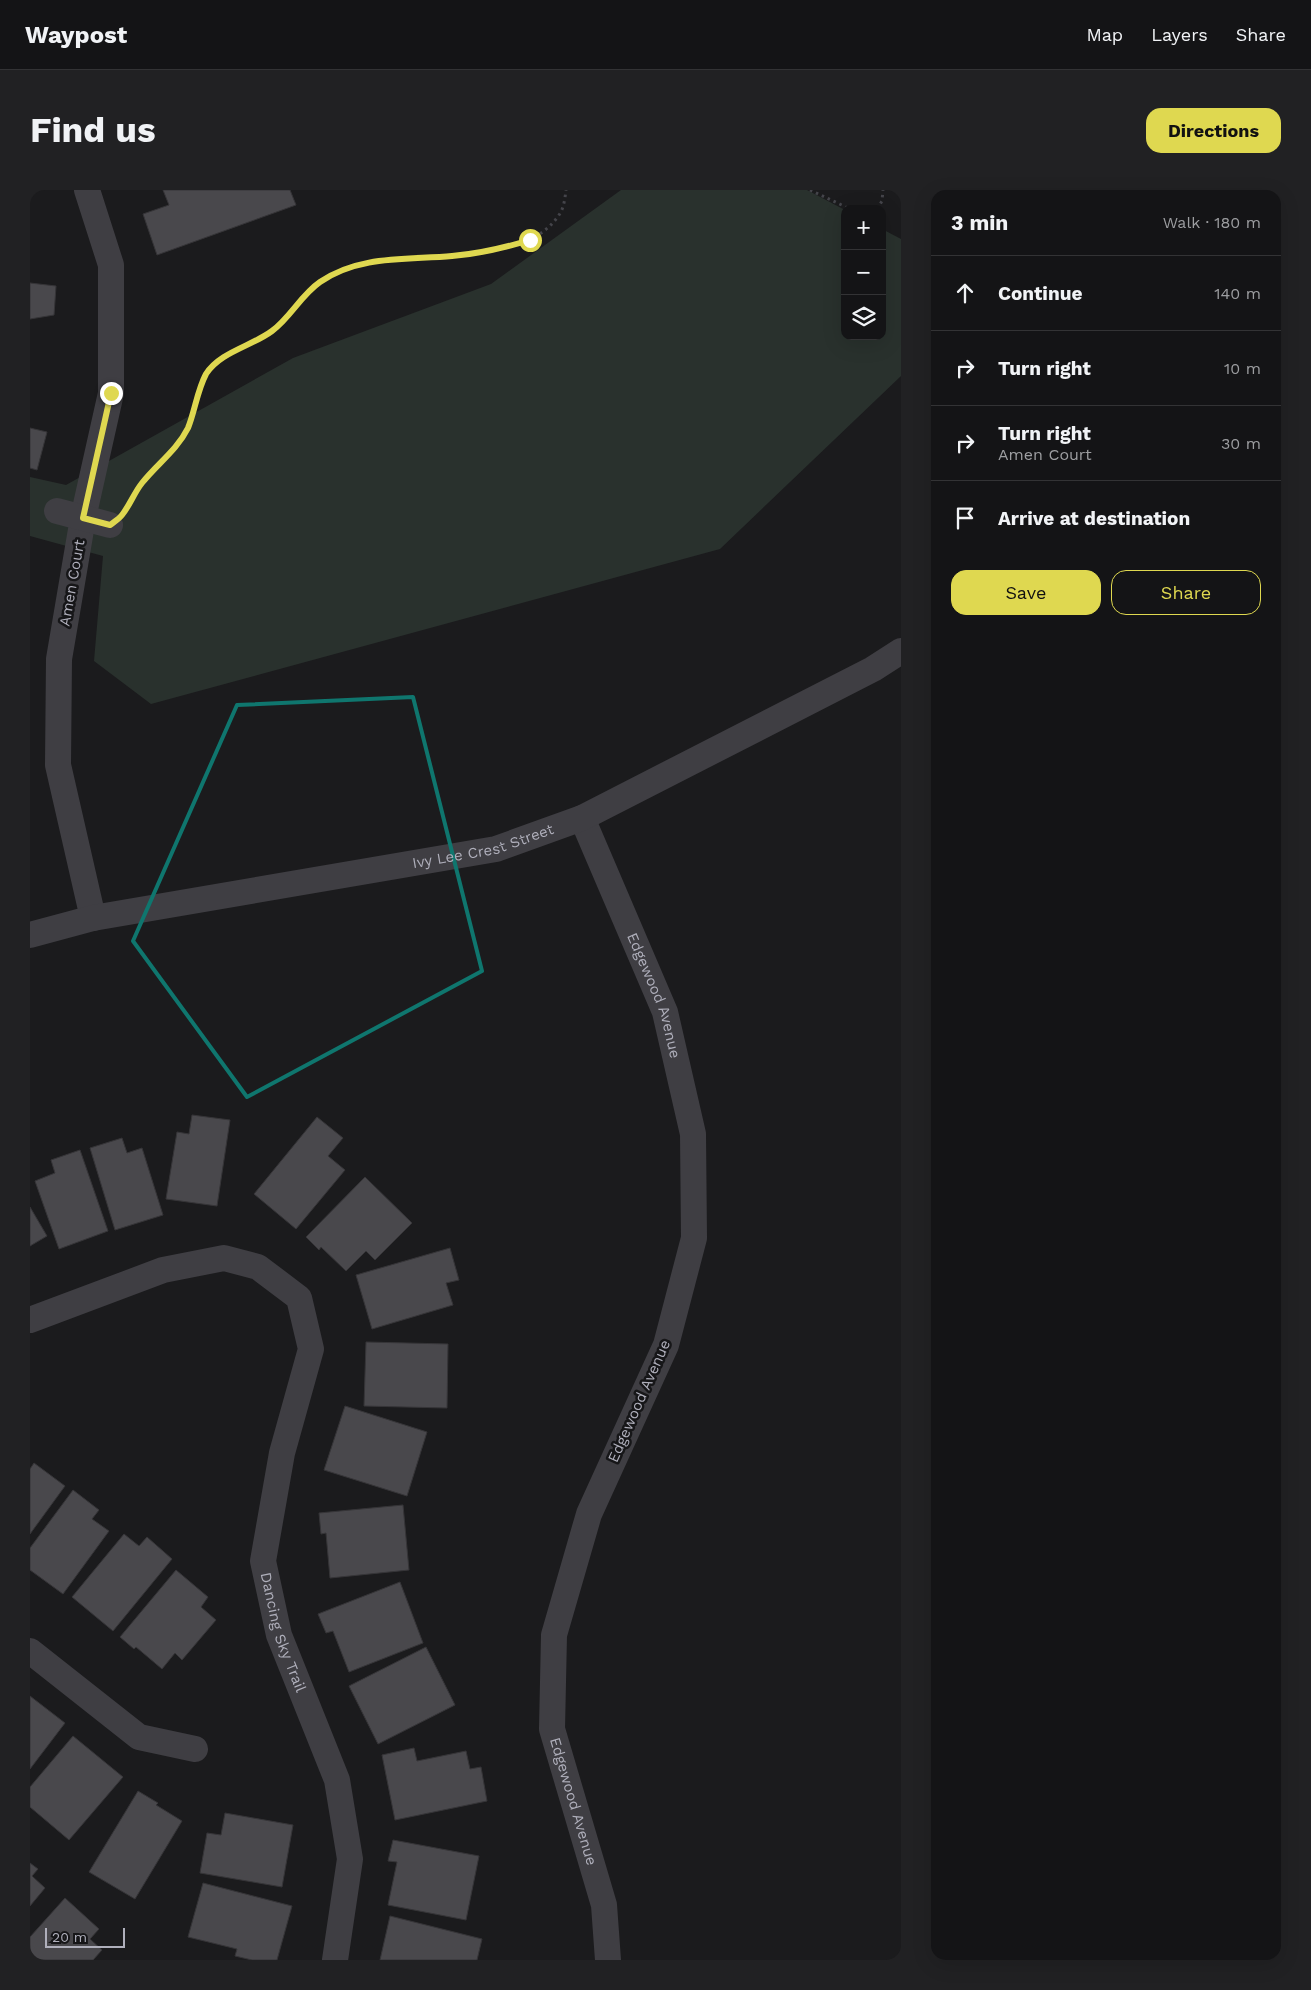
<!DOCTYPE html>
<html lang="en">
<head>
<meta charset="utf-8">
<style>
  body { margin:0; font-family:"Work Sans",sans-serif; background:#212123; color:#f1f3f6 }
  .controls { position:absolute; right:15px; top:15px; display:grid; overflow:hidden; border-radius:10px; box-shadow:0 5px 20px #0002 }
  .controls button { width:45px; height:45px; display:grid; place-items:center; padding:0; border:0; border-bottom:1px solid #333335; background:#141416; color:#f1f3f6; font:25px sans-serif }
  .scale { position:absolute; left:15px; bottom:12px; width:80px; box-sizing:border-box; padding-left:5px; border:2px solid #afafbb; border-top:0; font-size:14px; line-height:18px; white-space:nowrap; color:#afafbb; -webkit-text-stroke:4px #161618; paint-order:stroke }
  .stop { position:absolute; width:15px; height:15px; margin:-11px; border:4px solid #dfd850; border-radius:50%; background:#fff }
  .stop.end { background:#dfd850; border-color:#fff; box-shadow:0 1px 5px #0008 }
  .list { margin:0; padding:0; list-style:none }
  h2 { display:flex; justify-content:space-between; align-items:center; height:65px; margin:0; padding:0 20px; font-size:21px }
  h2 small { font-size:16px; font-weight:400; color:#9d9ea1 }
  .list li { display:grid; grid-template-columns:32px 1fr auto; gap:15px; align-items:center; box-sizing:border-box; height:75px; padding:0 20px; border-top:1px solid #333335 }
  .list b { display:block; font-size:19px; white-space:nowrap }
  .list p { margin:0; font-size:16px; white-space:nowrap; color:#9d9ea1 }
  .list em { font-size:16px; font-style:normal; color:#9d9ea1 }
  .actions { display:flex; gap:10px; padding:15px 20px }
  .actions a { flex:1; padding:11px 0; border:1px solid #dfd850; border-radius:15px; text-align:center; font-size:18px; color:#dfd850 }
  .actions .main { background:#dfd850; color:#111 }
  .icon { flex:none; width:28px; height:28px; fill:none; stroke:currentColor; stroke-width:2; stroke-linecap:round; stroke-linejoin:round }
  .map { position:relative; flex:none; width:871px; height:1770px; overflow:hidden; border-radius:15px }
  header { display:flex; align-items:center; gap:30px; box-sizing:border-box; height:70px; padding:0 25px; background:#141416; border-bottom:1px solid #333335 }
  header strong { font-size:24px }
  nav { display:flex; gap:28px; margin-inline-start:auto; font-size:18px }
  .intro { display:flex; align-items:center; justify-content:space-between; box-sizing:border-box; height:120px; padding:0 30px }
  h1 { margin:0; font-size:35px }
  .button { padding:12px 22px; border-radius:15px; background:#dfd850; color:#111; font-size:18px; font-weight:700 }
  main { display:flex; gap:30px; padding:0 30px }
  aside { flex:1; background:#141416; border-radius:15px; box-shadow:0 5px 20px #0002 }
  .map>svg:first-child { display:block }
</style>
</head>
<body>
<header>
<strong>Waypost</strong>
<nav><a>Map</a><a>Layers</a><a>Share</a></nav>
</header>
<div class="intro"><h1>Find us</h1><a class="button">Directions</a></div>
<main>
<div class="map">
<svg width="871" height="1770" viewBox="0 0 871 1770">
  <rect width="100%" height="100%" fill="#1b1b1d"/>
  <path fill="#29312d" d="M591 0H777L815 20V146H852V39L871 49V186L690 359 121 514 64 471 73 366 0 346V287L36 295 263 168 461 94Z"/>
  <path fill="#49484c" stroke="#363538" d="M133 0H260L266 15 127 65 113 24 139 15Z
    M0 93 26 96 24 125 0 129Z
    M0 238 17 242 7 280 0 278Z
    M162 925 200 930 187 1016 136 1009 147 942 159 944Z
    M287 927 313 948 298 966 315 980 266 1039 224 1004Z
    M92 948 97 963 112 958 133 1025 85 1040 60 958Z
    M50 960 78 1041 29 1059 5 991 25 983 21 970Z
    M335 987 382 1033 345 1070 336 1061 316 1081 291 1057 289 1060 276 1047Z
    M0 1017 17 1046 0 1056Z
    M420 1058 429 1090 416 1093 423 1115 342 1139 326 1085Z
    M336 1152 418 1154 417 1218 334 1216Z
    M315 1216 397 1242 377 1306 294 1280Z
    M4 1273 35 1296 0 1344V1279Z
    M43 1300 69 1320 62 1329 79 1341 33 1404 0 1380V1358Z
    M373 1315 379 1380 300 1388 296 1343 291 1344 289 1323Z
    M94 1344 109 1356 117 1347 142 1369 83 1441 42 1407Z
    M146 1380 178 1407 171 1417 186 1430 152 1470 145 1463 132 1479 106 1457 104 1459 90 1447Z
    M370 1392 393 1453 319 1482 303 1441 296 1443 288 1424Z
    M396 1457 425 1515 348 1554 319 1496Z
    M0 1506 35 1533 0 1579Z
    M43 1546 93 1587 39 1650 0 1617V1597Z
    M384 1558 387 1571 436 1561 440 1579 451 1577 457 1611 365 1630 352 1565Z
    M108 1601 128 1613 126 1615 152 1631 105 1709 59 1682Z
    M195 1623 263 1635 252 1697 170 1683 177 1643 191 1645Z
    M363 1650 449 1666 436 1730 358 1715 367 1672 358 1671Z
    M0 1673 8 1679 2 1686 15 1698 0 1716Z
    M173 1693 262 1716 247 1770H222L205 1766 207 1759 158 1747Z
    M35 1708 69 1739 60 1749 72 1760 63 1770H0V1747Z
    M360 1726 452 1749 447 1770H350Z"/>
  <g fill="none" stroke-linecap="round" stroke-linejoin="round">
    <path stroke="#44444a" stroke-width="3" stroke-dasharray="2.5 4" stroke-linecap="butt" d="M780 0 820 19
      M847 19 852 11 853 0
      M97 316C104 302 114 287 126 276 138 264 149 255 157 239 167 219 166 193 182 176 199 159 226 156 244 140 270 117 280 93 315 79 374 57 491 82 529 25 534 18 535 8 536 0"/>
    <g stroke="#3f3e43" stroke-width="26">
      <path d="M57 0 81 75V203L53 328 29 469 28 575 63 728"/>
      <path d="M27 321 80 335"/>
      <path id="s1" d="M552 628 635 822 663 944 664 1048 636 1155 559 1324 524 1445 522 1539 574 1715 578 1770"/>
      <path id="s2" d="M0 745 63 728 466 659 552 628 843 479 871 461"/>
      <path id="s3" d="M0 1130 133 1080 194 1068 228 1077 269 1108 281 1159 252 1263 233 1371 249 1445 307 1590 320 1669 305 1770"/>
      <path d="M0 1461 109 1547 165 1559"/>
    </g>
  </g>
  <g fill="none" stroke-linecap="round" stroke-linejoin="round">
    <path stroke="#dfd850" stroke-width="6" d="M81 203 53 328 80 335C84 332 89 329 92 325 100 315 104 303 112 293 127 274 147 260 158 238 165 221 167 201 176 184 190 162 222 156 242 141 260 128 271 105 290 92 329 65 377 70 422 66 448 64 474 58 500 50"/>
  </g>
  <path fill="none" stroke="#0f766e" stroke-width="4" stroke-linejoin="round" d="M383 507 452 781 217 907 103 751 207 515Z"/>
  <g text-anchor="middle" stroke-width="5" stroke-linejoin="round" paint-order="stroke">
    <g font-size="15" fill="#afafbb" stroke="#161618">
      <text transform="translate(42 393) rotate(-80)" y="5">Amen Court</text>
      <text dy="5" stroke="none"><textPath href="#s2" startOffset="462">Ivy Lee Crest Street</textPath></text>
      <text dy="5" stroke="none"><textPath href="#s1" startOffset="192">Edgewood Avenue</textPath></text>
      <text transform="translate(609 1211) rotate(-66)" y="5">Edgewood Avenue</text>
      <text dy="5" stroke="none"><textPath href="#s3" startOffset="635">Dancing Sky Trail</textPath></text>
      <text dy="5" stroke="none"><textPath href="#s1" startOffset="1032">Edgewood Avenue</textPath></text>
    </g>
  </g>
</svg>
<div class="controls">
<button>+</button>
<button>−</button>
<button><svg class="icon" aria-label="layers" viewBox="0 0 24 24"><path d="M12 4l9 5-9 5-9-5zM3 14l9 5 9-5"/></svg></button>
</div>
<div class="scale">20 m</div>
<div class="stop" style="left:500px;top:50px"></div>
<div class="stop end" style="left:81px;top:203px"></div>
</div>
<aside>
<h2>3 min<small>Walk · 180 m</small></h2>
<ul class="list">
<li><svg class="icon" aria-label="ahead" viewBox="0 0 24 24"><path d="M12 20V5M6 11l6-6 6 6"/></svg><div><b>Continue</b></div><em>140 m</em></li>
<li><svg class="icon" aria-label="right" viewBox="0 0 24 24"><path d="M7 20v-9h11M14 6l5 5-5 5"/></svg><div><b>Turn right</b></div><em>10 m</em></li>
<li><svg class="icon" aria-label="right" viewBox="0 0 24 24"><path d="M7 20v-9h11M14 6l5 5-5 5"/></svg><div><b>Turn right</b><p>Amen Court</p></div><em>30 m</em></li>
<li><svg class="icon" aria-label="arrive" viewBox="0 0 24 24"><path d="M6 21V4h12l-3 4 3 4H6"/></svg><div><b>Arrive at destination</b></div></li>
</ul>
<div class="actions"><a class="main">Save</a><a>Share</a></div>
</aside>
</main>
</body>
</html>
